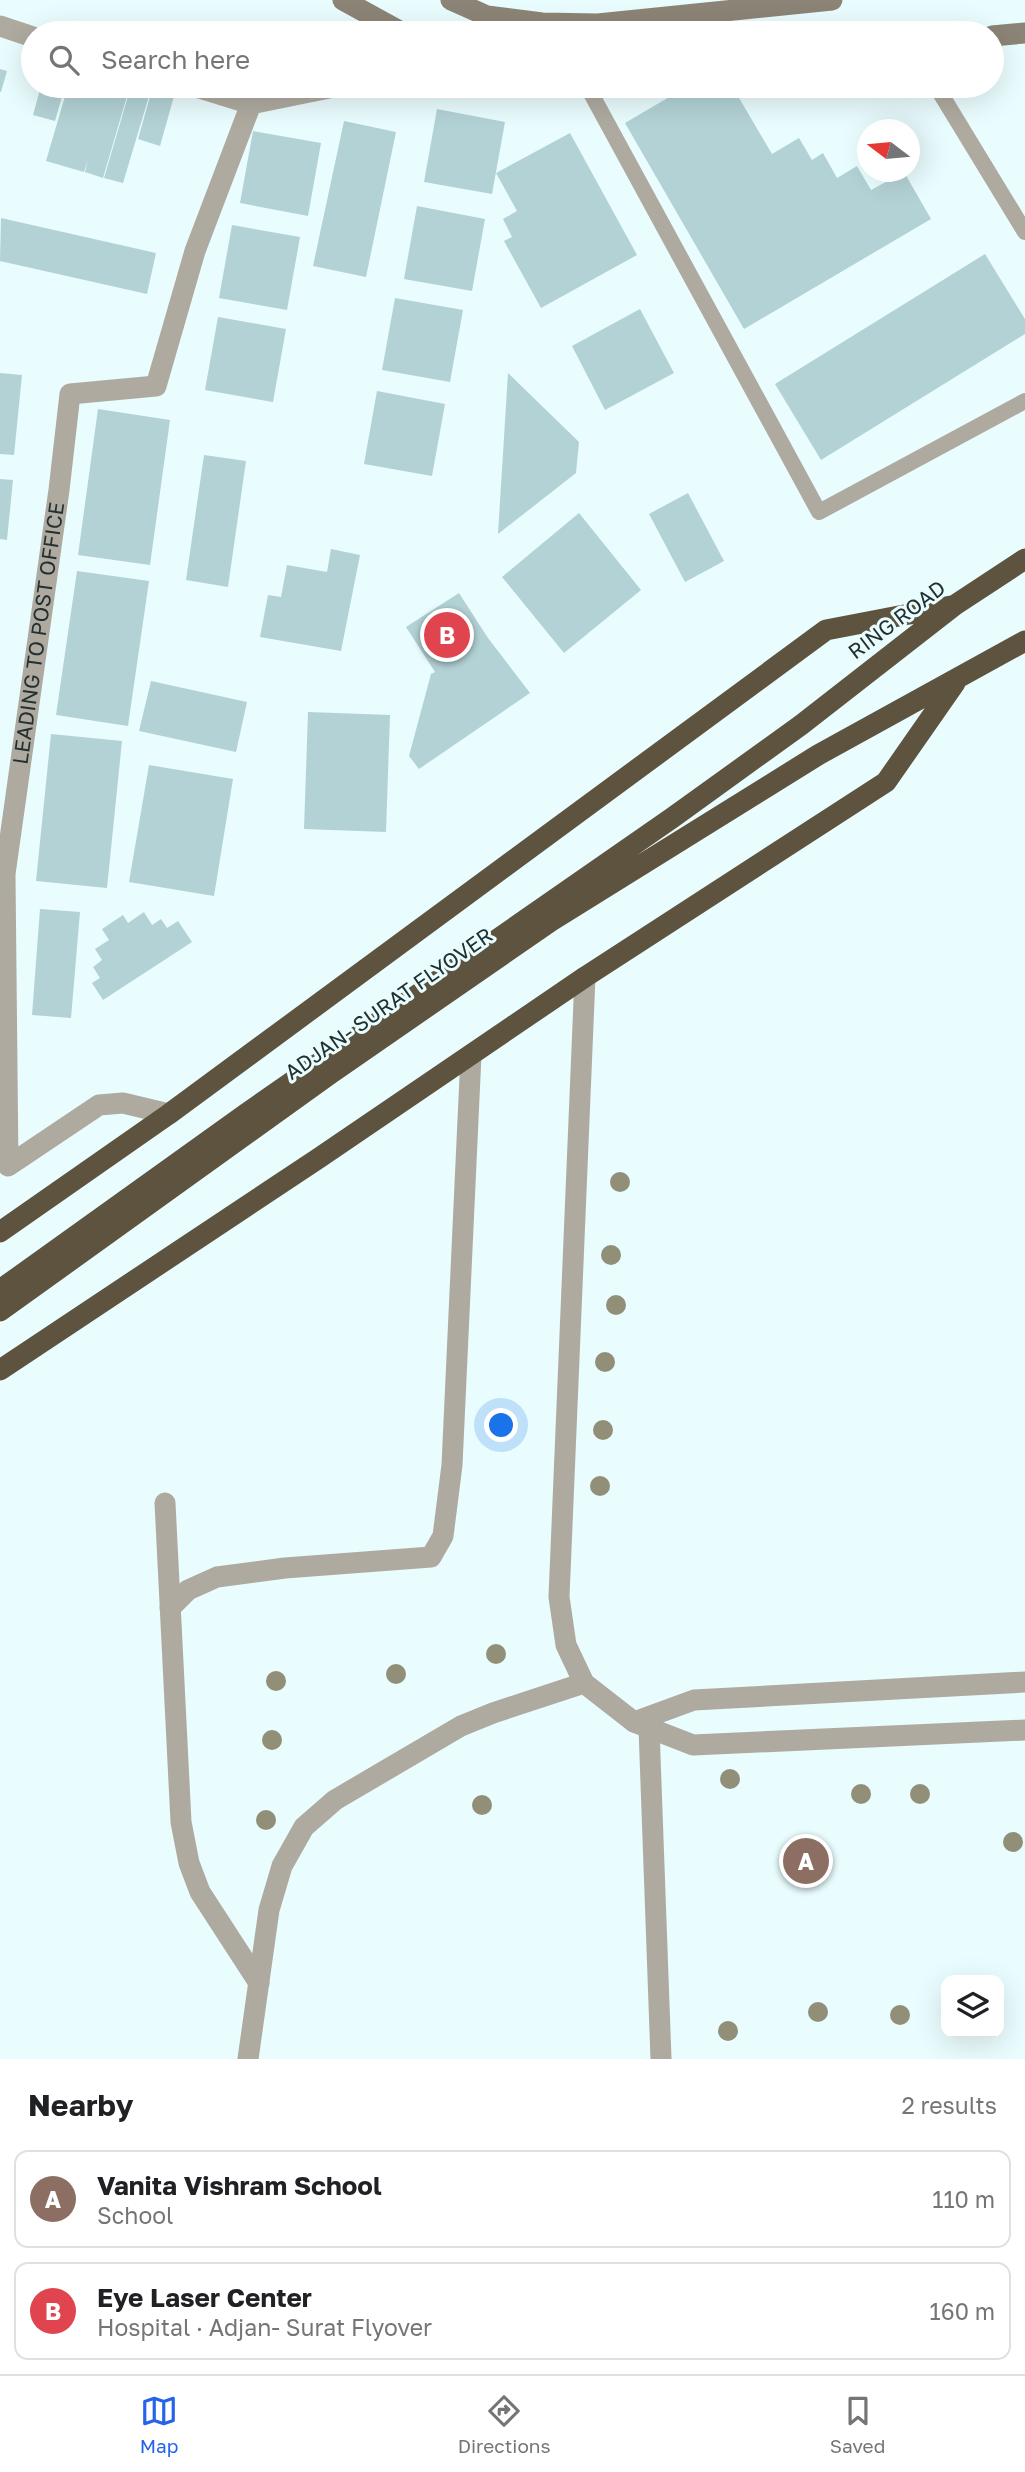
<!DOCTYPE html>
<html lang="en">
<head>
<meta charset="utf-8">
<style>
  body { margin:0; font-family:"Golos Text",sans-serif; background:#f2f2f2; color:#202124 }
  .controls { position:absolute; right:21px; bottom:21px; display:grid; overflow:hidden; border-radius:14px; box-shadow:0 7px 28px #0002 }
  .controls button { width:63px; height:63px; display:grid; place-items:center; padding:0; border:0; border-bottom:2px solid #e0e0e0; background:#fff; color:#202124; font:35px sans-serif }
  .compass { position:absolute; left:857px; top:119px; width:63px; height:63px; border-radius:50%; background:#fff; box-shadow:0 7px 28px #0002; rotate:286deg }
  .you { position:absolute; left:502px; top:1426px; width:24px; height:24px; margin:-18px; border:5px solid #fff; border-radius:50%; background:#1a73e8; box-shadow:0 0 0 10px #1a73e833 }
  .badge { display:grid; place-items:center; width:46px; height:46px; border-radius:50%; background:#2563eb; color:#fff; font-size:23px; font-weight:700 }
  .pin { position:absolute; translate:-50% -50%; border:4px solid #fff; box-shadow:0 2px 7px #0006 }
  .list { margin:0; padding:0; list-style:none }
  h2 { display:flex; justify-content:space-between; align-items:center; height:91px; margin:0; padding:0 28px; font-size:30px }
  h2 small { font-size:23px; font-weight:400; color:#757577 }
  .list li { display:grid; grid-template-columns:46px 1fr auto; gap:21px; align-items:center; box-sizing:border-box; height:98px; margin:0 14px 14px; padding:0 14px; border:2px solid #e0e0e0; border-radius:14px }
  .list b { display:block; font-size:26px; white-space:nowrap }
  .list p { margin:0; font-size:23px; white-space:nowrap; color:#757577 }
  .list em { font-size:23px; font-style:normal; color:#757577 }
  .icon { flex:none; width:38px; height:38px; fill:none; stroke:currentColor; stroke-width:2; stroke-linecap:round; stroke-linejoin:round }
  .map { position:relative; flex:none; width:1025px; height:2059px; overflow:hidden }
  .search { position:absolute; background:#fff; box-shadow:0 7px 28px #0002; left:21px; right:21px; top:21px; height:77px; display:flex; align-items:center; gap:18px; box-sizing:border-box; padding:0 24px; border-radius:38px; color:#757577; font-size:26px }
  .sheet { height:315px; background:#fff }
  nav { display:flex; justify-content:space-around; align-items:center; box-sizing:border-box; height:98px; border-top:2px solid #e0e0e0; background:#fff; font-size:19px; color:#757577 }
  nav a { display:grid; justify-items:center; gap:4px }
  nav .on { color:#2563eb }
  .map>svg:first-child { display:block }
</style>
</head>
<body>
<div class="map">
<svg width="1025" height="2059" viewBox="0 0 1025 2059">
  <rect width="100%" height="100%" fill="#e9fcfe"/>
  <path fill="#b3d2d5" d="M0 69 7 71 1 92H0Z
    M41 86H65L55 121 33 115Z
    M68 86H130L103 178 85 172 88 160 84 172 46 161Z
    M131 86H152L123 183 104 178Z
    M153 86 176 89 160 146 138 139Z
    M688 86H732L772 154 799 138 812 160 823 153 837 178 857 166 871 190 904 172 931 219 744 329 625 123Z
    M437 109 505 122 492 194 424 182Z
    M344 121 396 132 366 277 313 266Z
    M253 131 321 143 308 216 240 203Z
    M570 133 637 255 541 308 504 241 512 237 503 219 517 211 496 173Z
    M417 206 485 219 472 291 404 279Z
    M1 218 156 253 147 294 0 261Z
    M232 225 300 237 287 310 219 298Z
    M985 254 1025 319V334L821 460 775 384Z
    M395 298 463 310 450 382 382 370Z
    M640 309 674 373 605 410 572 346Z
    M218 317 286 329 273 402 205 390Z
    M0 373 22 375 14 455 0 454Z
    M508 373 579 442 576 473 498 534Z
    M377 391 445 404 432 476 364 464Z
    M98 409 170 420 150 565 78 555Z
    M204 455 246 461 228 587 186 580Z
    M0 479 13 480 7 540 0 539Z
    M688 493 724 561 685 582 649 514Z
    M579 513 641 590 564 653 502 577Z
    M331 549 360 555 341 651 260 637 268 595 281 597 287 565 327 572Z
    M77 571 149 581 128 726 56 715Z
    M459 593 488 638 530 693 419 769 409 756 431 674 435 672 406 627Z
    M151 681 247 702 236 752 139 731Z
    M308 712 390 715 386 832 304 829Z
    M51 734 122 741 107 888 36 881Z
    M149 765 233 779 214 896 129 882Z
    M40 909 80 912 71 1018 32 1015Z
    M144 912 152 925 161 919 167 928 178 921 192 942 103 1000 92 983 100 978 93 967 102 960 95 949 109 940 102 929 123 915 128 923Z"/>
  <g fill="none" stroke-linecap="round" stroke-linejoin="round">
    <path stroke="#afaaa0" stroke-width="16" d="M587 86 819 512 1025 401
      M936 86 1025 232"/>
    <g stroke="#afaaa0" stroke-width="21">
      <path d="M0 26 33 37"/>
      <path d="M193 86 251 104"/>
      <path d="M585 977 559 1597 566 1645 584 1683 634 1722 693 1745 1025 1730"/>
      <path id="s1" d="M169 1114 123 1103 99 1105 8 1166 5 874 59 490 70 394 156 386 195 251 251 104 339 86"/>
      <path d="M165 1503 181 1822 189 1863 200 1892 259 1983"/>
      <path d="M170 1608 188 1590 217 1577 285 1568 431 1557 443 1536 452 1465 471 1055"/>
      <path d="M634 1722 694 1700 1025 1682"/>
      <path d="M649 1728 661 2059"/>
      <path d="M248 2059 269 1910 282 1866 304 1827 335 1800 461 1726 493 1713 584 1683"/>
    </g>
    <path stroke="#8c8476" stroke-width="21" d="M343 0 403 33
      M451 0 487 16 542 23 598 24 832 0
      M992 36 1025 33"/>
    <path stroke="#5e533f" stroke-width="21" d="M0 1232 169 1114 826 630 951 606
      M0 1290 247 1113 672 818 801 725 955 605 1025 559
      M0 1311 330 1074 551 921 818 755 1025 641
      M0 1370 319 1158 585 977 886 782 955 683"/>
  </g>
  <g fill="#928f78">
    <circle cx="620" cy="1182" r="10"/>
    <circle cx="611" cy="1255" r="10"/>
    <circle cx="616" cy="1305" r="10"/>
    <circle cx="605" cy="1362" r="10"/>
    <circle cx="603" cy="1430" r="10"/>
    <circle cx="600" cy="1486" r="10"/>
    <circle cx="496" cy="1654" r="10"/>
    <circle cx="396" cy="1674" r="10"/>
    <circle cx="276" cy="1681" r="10"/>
    <circle cx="272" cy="1740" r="10"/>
    <circle cx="730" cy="1779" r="10"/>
    <circle cx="861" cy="1794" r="10"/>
    <circle cx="920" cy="1794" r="10"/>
    <circle cx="482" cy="1805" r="10"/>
    <circle cx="266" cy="1820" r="10"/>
    <circle cx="1013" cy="1842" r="10"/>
    <circle cx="818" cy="2012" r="10"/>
    <circle cx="900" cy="2015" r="10"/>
    <circle cx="728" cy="2031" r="10"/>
  </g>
  <g text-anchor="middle" stroke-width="6" stroke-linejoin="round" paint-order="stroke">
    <g font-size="21" fill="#233031" stroke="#e9fcfe">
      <text transform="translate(897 620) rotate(-37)" y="7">RING ROAD</text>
      <text dy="7" stroke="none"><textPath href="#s1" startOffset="716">LEADING TO POST OFFICE</textPath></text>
      <text transform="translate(389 1004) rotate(-35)" y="7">ADJAN- SURAT FLYOVER</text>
    </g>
  </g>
</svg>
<div class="controls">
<button><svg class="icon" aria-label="layers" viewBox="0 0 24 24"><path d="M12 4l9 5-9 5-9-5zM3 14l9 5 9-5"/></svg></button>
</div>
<svg class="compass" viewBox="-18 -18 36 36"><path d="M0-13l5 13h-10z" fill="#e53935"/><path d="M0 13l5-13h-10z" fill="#757577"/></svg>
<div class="you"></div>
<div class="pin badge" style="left:806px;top:1861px;background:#8d6e63">A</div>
<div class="pin badge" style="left:447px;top:635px;background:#e0444e">B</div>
<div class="search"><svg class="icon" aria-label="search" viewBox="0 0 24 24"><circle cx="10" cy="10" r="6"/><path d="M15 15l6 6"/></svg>Search here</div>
</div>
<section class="sheet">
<h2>Nearby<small>2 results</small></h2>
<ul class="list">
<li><span class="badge" style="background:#8d6e63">A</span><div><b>Vanita Vishram School</b><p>School</p></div><em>110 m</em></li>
<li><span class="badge" style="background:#e0444e">B</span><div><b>Eye Laser Center</b><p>Hospital · Adjan- Surat Flyover</p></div><em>160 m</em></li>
</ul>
</section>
<nav>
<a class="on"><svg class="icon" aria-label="map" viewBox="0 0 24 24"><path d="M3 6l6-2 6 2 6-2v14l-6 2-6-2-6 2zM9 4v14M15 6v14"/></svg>Map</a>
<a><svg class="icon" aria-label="directions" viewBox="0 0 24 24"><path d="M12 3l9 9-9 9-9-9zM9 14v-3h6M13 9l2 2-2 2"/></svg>Directions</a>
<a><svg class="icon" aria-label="saved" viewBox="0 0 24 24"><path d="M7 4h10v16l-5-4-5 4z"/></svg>Saved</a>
</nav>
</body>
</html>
